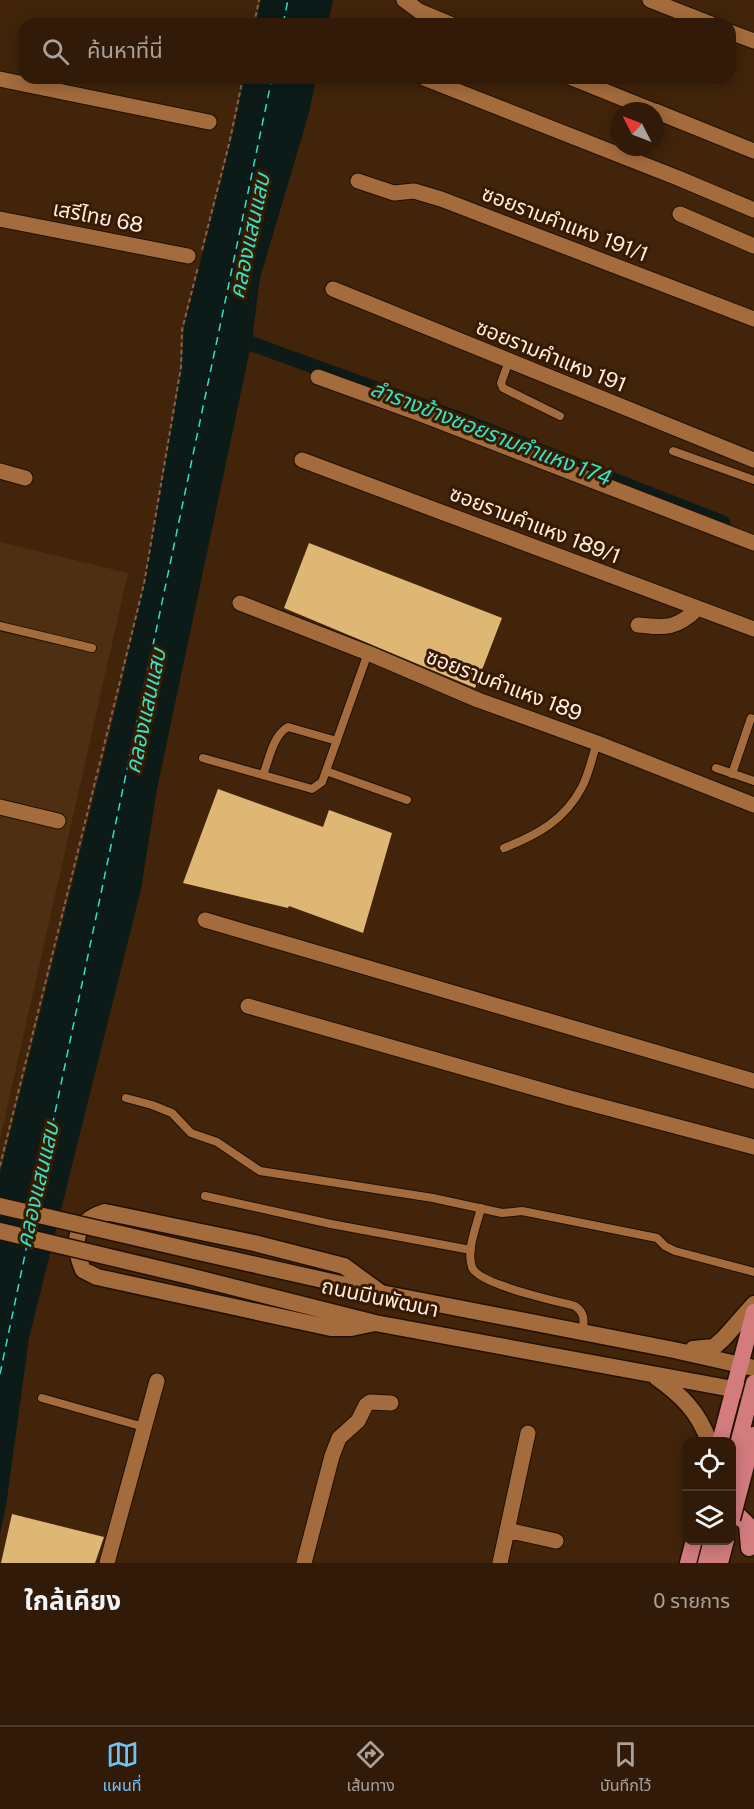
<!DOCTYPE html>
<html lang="th">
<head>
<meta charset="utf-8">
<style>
  body { margin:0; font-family:"Public Sans","Noto Sans Thai",sans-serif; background:#3d2816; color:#f1f3f6 }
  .controls { position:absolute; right:18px; bottom:18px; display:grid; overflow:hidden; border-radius:12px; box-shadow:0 3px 15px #0003 }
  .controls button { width:54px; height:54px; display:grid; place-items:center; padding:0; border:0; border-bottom:2px solid #4c3929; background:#311b08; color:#f1f3f6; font:30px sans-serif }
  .compass { position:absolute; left:610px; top:102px; width:54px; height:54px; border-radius:50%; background:#311b08; box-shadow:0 3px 15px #0003; rotate:312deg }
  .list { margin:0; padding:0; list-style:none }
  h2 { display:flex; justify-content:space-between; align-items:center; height:78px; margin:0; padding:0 24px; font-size:26px }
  h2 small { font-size:20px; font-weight:400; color:#a8a19c }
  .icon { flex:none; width:33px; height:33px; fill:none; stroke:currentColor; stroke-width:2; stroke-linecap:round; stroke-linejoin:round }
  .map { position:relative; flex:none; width:754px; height:1563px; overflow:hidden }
  .search { position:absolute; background:#311b08; box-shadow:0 3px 15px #0003; left:18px; right:18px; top:18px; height:66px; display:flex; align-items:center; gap:15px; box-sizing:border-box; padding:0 21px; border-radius:18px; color:#a8a19c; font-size:22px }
  .sheet { height:162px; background:#311b08 }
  nav { display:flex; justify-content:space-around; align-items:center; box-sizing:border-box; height:84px; border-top:2px solid #4c3929; background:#311b08; font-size:16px; color:#a8a19c }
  nav a { display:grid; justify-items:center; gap:3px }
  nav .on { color:#72c1f5 }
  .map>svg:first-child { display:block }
</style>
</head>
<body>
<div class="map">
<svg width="754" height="1563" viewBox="0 0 754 1563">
  <rect width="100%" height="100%" fill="#41240a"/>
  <path fill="#4f2f12" d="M0 542 128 573 0 1139Z"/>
  <path fill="#0c1b18" d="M261 0H333L328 24H256Z
    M244 78H316L309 113 260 278 252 340 157 789 141 889 29 1338 6 1506 0 1534V1173L115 711 145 580 182 366 184 326 233 133Z"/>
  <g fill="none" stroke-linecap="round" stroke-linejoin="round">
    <path stroke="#0c1b18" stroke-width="15" d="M233 337 456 418 723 523"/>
    <path stroke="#30e2c7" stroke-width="1.5" stroke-dasharray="8 6" stroke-linecap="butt" d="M283 24 288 0
      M35 1208 272 78
      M30 1231 32 1221
      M0 1374 27 1245"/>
  </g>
  <path fill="#deb775" d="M309 543 502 618 475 688 284 608Z
    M218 789 323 827 329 810 392 833 363 933 289 906 288 908 183 883Z
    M12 1514 104 1537 95 1563H1Z"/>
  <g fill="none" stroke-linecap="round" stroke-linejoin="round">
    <defs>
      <path id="service" d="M509 361 501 383 503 388 560 416
        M673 451 754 480
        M0 626 92 648
        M203 758 312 789 322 782 368 653
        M716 768 754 781
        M326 771 407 800
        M732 774 751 718
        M263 775C269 760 273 735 288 727L337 741
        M504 848C537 835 565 820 582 787 589 774 592 757 597 743
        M126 1098 152 1105 172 1113 191 1133 217 1142 260 1171 433 1198 502 1213 522 1211 657 1238 665 1246 675 1251 754 1272
        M205 1196 331 1224 471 1250
        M481 1208C477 1225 466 1250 472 1267 477 1284 556 1301 575 1306 585 1313 584 1320 583 1331
        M42 1398 144 1427"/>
      <path id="minor" d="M404 0 419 11 450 24
        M650 0 711 24
        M730 32 754 41
        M424 78 678 178 754 210
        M572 78 654 111
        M0 79 209 122
        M655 111 754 151
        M358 181 394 193 414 191 441 199 754 319
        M680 214 754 246
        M0 219 188 256
        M333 289 754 460
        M318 377 423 415 754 543
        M302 460 754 629
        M0 471 25 478
        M240 603 368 653 478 700 597 743 754 805
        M638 625C666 628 677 629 698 608
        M0 807 58 821
        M205 920 754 1081
        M248 1006 566 1097 754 1147
        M507 1530 556 1541
        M107 1563 157 1381
        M304 1563 332 1456 339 1438 358 1421 366 1405 370 1402 391 1403
        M500 1563 528 1433"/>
      <path id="tertiary" d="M194 1251 381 1293 674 1350 754 1368
        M189 1276 375 1323 754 1393
        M375 1323 351 1328H331L97 1277 83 1270C72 1244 73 1222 105 1212L254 1243 344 1266 381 1293
        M693 1349 714 1347 724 1338 754 1304
        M656 1377C681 1395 699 1412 709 1442"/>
      <path id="primary" d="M720 1442 754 1312
        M732 1513 740 1517 747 1524 749 1548
        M688 1563 694 1540
        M706 1563 712 1540
        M720 1563 726 1540"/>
    </defs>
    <use href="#service" stroke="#211003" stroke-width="10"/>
    <use href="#minor" stroke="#211003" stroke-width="17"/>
    <use href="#tertiary" stroke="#211003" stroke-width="19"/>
    <use href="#primary" stroke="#211003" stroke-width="19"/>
    <path stroke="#80664f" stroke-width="2" stroke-dasharray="4.5 3" stroke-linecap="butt" d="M254 24 259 0
      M202 250 229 144 243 78
      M0 1166 144 584 181 367 182 330 198 267"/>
    <use href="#service" stroke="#a46c3c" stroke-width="8"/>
    <use href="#minor" stroke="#a46c3c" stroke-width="15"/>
    <use href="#tertiary" stroke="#a46c3c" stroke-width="16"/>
    <use href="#primary" stroke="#d27c7e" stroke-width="16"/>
    <defs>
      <path id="tertiary-bridge" d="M0 1206 194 1251
        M0 1231 189 1276"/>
      <path id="primary-bridge" d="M732 1467 754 1383
        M732 1519 754 1435"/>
    </defs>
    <use href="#tertiary-bridge" stroke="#211003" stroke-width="19" stroke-linecap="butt"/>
    <use href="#primary-bridge" stroke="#211003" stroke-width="19" stroke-linecap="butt"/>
    <use href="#tertiary-bridge" stroke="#a46c3c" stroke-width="16"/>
    <use href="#primary-bridge" stroke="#d27c7e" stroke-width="16"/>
  </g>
  <g text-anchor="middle" stroke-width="6" stroke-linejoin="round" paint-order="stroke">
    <g font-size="21" fill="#ffecdd" stroke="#361a02">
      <text transform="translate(98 217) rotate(11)" y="7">เสรีไทย 68</text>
      <text transform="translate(565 224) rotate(21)" y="7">ซอยรามคำแหง 191/1</text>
      <text transform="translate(551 356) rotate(22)" y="7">ซอยรามคำแหง 191</text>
      <text transform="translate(535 525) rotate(21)" y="7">ซอยรามคำแหง 189/1</text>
      <text transform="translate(504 685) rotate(21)" y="7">ซอยรามคำแหง 189</text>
      <text transform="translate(380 1298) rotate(12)" y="7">ถนนมีนพัฒนา</text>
    </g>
    <g font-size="22" font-style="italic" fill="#30e2c7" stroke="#361a02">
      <text transform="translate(249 236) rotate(-78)" y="8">คลองแสนแสบ</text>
      <text transform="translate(491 433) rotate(21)" y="8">ลำรางข้างซอยรามคำแหง 174</text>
      <text transform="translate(145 711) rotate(-78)" y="8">คลองแสนแสบ</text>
      <text transform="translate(37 1185) rotate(-77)" y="8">คลองแสนแสบ</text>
    </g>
  </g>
</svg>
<div class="controls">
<button><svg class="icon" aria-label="locate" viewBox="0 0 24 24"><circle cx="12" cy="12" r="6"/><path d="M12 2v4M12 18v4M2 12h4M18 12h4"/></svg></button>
<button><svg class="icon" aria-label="layers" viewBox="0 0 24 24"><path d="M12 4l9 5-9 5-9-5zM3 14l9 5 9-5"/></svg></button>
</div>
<svg class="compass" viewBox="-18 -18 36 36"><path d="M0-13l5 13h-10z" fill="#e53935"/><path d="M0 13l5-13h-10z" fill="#a8a19c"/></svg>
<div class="search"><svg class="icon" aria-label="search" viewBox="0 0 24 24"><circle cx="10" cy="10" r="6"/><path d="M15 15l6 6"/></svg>ค้นหาที่นี่</div>
</div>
<section class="sheet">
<h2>ใกล้เคียง<small>0 รายการ</small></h2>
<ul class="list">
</ul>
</section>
<nav>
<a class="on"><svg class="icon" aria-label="map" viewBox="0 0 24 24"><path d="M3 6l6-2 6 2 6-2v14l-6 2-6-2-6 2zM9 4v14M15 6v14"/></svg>แผนที่</a>
<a><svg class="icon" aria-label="directions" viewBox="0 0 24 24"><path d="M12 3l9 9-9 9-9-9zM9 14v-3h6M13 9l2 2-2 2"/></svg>เส้นทาง</a>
<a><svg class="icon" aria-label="saved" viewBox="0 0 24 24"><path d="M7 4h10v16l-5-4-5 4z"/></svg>บันทึกไว้</a>
</nav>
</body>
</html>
